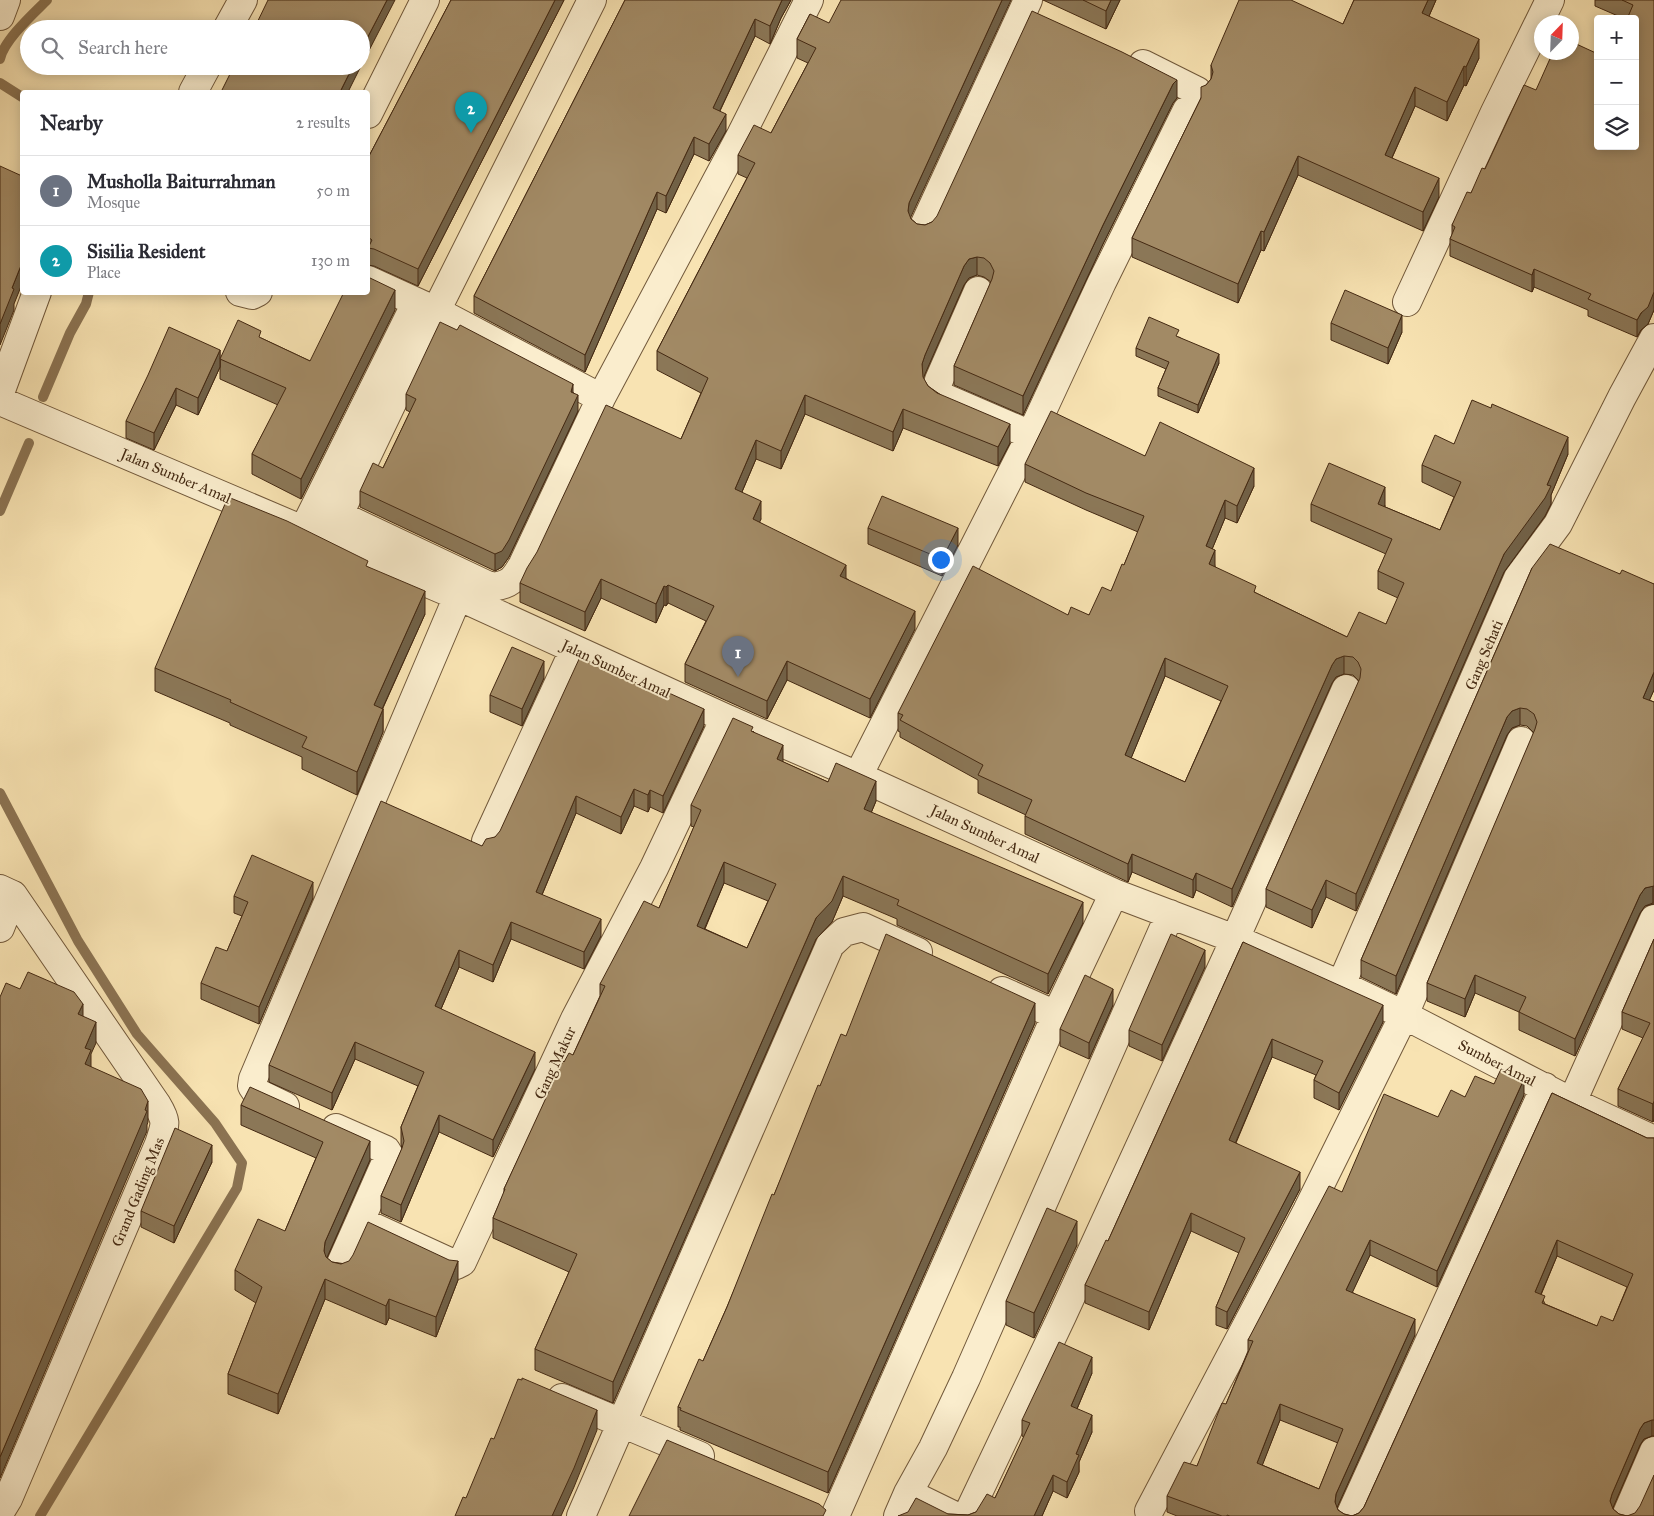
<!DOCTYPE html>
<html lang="en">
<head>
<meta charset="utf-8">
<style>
  body { margin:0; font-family:"IM FELL Great Primer",serif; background:#f7f7f7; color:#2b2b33 }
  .controls { position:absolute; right:15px; top:15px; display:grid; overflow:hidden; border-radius:5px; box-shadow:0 2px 12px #0003 }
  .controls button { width:45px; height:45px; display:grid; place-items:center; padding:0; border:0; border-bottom:1px solid #e1e1e2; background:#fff; color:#2b2b33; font:25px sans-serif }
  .compass { position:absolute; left:1534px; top:15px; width:45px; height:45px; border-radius:50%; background:#fff; box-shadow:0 2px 12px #0003; rotate:23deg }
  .you { position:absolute; left:940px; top:559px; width:18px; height:18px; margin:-12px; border:4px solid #fff; border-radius:50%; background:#1a73e8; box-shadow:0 0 0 8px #1a73e833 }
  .badge { display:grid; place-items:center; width:32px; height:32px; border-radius:50%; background:#8f2418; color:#fff; font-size:16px; font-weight:700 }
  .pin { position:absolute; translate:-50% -41px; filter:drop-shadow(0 1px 2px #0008) }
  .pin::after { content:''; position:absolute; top:26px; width:18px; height:15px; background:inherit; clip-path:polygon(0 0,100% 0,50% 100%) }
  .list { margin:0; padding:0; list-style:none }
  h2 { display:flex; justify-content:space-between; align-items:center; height:65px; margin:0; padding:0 20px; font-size:21px }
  h2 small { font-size:16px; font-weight:400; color:#7c7c81 }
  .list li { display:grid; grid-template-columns:32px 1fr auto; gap:15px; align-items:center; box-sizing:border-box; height:70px; padding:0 20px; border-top:1px solid #e1e1e2 }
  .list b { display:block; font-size:19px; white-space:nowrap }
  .list p { margin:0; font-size:16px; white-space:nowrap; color:#7c7c81 }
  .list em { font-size:16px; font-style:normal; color:#7c7c81 }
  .icon { flex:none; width:28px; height:28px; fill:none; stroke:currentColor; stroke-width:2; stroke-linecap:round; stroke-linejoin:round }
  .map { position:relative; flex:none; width:1654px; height:1516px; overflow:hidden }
  .search { position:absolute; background:#fff; box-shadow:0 2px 12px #0003; left:20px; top:20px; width:350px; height:55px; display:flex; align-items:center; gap:12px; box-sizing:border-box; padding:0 18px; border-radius:28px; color:#7c7c81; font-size:19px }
  .panel { position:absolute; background:#fff; box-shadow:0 2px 12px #0003; left:20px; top:90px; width:350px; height:205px; border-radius:5px }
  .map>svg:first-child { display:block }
</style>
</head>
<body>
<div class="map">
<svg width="1654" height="1516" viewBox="0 0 1654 1516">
  <rect width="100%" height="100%" fill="#f8e3b2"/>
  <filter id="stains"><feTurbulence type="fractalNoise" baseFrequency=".004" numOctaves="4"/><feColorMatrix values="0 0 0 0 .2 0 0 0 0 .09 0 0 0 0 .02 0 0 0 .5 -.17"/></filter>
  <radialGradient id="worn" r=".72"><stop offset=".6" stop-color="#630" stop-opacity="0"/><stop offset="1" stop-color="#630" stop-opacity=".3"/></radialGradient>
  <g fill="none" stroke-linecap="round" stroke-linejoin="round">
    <path stroke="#8b7352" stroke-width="10" d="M0 59C4 40 33 14 47 0
      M0 83 22 97
      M43 397 70 333 86 304 89 292
      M0 511 29 443
      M0 793 78 941 137 1034 215 1123 242 1163 237 1188 40 1516"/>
    <defs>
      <path id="minor" d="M0 16 6 0
        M227 29 243 0
        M1143 64 1197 91
        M193 92 207 66
        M368 114 425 0
        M923 228 1028 0
        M368 280 436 311 601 398
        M978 291 939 380 937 387 938 393 943 397 1031 435
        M240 292 252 295 258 292
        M1407 302 1495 112 1550 0
        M0 393 37 292
        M0 401 458 596 725 718 858 776 1114 893 1235 939 1341 985 1404 1015 1572 1102 1654 1140
        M339 515 491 587C510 585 514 580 523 564L601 398 741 135 809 0
        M303 531 416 303
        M331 531 436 311 592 0
        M858 776 1031 435 1102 282 1187 110
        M486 841 574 650
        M0 889 13 895 157 1105C168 1123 165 1125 159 1144L8 1499 0 1512
        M0 928 13 895
        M1341 985 1518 578 1558 524 1622 397 1654 338
        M1056 1015 1114 893
        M1572 1102 1654 919
        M285 1106 256 1092 252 1086 253 1079 458 596
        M336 1128 386 1150 389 1155 360 1221
        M339 1268 360 1221 456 1265 462 1262 575 1019 654 868 725 718
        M562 1398 700 1456
        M1149 1511 1307 1211 1404 1015 1521 741
        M581 1516 830 945 844 932 863 927 918 952
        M835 1516 1056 1015 1002 991
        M898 1516 908 1493
        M955 1516 908 1493 933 1448 966 1378 1170 914
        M967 1516 1062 1316 1235 939 1346 689
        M1350 1516 1545 1087
        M1626 1516 1654 1451"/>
    </defs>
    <use href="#minor" stroke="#71583a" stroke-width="30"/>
    <use href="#minor" stroke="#faedcd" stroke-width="28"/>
  </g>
  <path fill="#8b7757" stroke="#442912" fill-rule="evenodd" d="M451 0H564L418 286 374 266 368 265V158Z
    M625 0H791L781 18 770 44 755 36 720 111 726 131 709 161 694 154 666 213 657 209 585 372 474 313V296Z
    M1043 0H1120L1106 29Z
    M1354 0H1436L1429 16 1479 58 1466 86 1464 85 1447 121 1415 106 1392 158 1439 197 1423 231 1298 175 1264 251 1261 250 1238 303 1132 257V238L1201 98 1206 85 1211 79V65L1343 24Z
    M1595 0H1654V310L1648 324 1641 330 1637 337 1588 316V310L1534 287 1532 292 1450 256V239L1452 235V225L1485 169 1598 146 1635 19H1625L1595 6Z
    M810 14 910 218 917 224 925 225 932 222 1177 98 1173 103 1103 244 1023 415 954 385V366L991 282 984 277 977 275 969 278 964 285 923 378 928 386 1010 443 998 466 903 428 893 451 805 414 781 469 756 459 742 492 761 519 759 522 846 578 915 629 870 718 787 680 767 719 685 682V664L706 621 668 603 666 606 664 605 656 623 601 598 585 631 520 602V583L681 439 701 393 657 370V351L747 178 738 174V155L771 133 808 63 797 58V39Z
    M395 310 301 499 252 474V454L278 405 220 379V359L261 338 310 361Z
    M1331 323 1402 332 1388 364 1331 340Z
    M1179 337 1219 363 1198 413 1158 396V388L1166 369 1136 356V348Z
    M220 350V367L198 415 176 405 154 450 126 438V421Z
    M573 392 578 411 509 557 502 567 495 571 360 507V491L383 468 410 412 406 410V394Z
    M1454 444 1568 454 1551 495V504L1545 516 1504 572 1356 911 1326 897 1312 928 1266 907V889L1359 681 1353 675 1344 674 1336 677 1332 683 1232 907 1196 890 1193 898 1132 872 1128 882 1025 834V816L1026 815 978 793V780L900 737V732L898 731V713L1068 615H1089L1111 591 1124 565 1138 532 1086 510 1025 482V464L1145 456 1254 486 1237 523 1225 518 1212 549 1215 567 1256 593 1347 637 1386 624 1398 598 1378 589V571L1386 554 1311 521V504L1385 505V507L1440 530 1454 497 1422 482V465ZM1165 676 1221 701 1185 782 1131 758Z
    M868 528 958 545 942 576 868 544Z
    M368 567 425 614 383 708V732L357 795 302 769V757L230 725V723L155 691V668Z
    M1532 568 1620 574 1654 584V690L1649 700 1654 702V904L1645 906 1640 913 1575 1056 1519 1030V1012L1475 993 1465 1017 1427 1001V983L1534 733 1527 726 1520 725 1512 728 1507 735 1396 994 1361 977V960Z
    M544 678 522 726 490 712V695Z
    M704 726 663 813 650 807 648 812 634 806 621 834 576 813 542 895 601 936 584 969 511 939 493 982 459 967 441 1009 535 1069 493 1157 439 1132 401 1222 381 1213V1196L402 1149 401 1144V1127L418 1086 355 1059 332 1110 269 1082V1065L482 846 495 837Z
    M753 731 783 762 828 782 876 801 871 813 1083 923 1048 994 897 925V919L843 896 832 922 816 939 613 1403 535 1370V1349L569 1272 493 1238V1218L504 1193V1189L564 1062 573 1055 600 996V984L659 908 694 827 691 826V805ZM724 883 768 901 747 948 705 929Z
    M234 896 313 898 259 1024 201 999V983L227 951 242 916 234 913Z
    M1654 939 1653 1122 1618 1106V1089L1643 1038 1622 1029V1012Z
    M1243 942 1383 1022 1339 1110 1314 1098V1080L1316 1075 1272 1057 1236 1143 1300 1189 1227 1329 1216 1325V1307L1239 1253 1191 1231 1149 1330 1085 1303V1285L1108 1241Z
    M1205 967 1162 1061 1129 1046V1030Z
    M1113 1005 1089 1059 1060 1046V1029Z
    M1035 1023 828 1493 680 1430V1427H678V1407L703 1361 727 1307 774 1195 820 1086 846 1036Z
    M1494 1084 1524 1095 1437 1287 1370 1255 1352 1292 1415 1335 1337 1507 1338 1510 1344 1514 1352 1516 1359 1513 1364 1507 1552 1093 1647 1138H1654V1436H1652L1644 1439 1640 1445 1613 1507V1509L1619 1514 1627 1516H1654H1177L1167 1512V1496L1197 1466 1226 1404 1248 1351V1340L1342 1192 1465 1097ZM1557 1256 1627 1287 1613 1321 1597 1326 1545 1304 1541 1295ZM1280 1420 1338 1443 1319 1489 1262 1465Z
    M241 1105 370 1160 327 1258 332 1262 458 1280 436 1337 389 1318 386 1325 325 1299 278 1414 228 1394V1374L256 1303 235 1290V1270L285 1231 316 1158 241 1125Z
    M212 1162 174 1243 141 1227V1211Z
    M1077 1245 1034 1338 1006 1325V1301Z
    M1092 1373 1077 1409 1092 1432 1079 1462V1472L1067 1498 1053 1491 1042 1516H898L948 1514 968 1515 976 1512 995 1498 1024 1437 1022 1436V1420Z"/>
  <path fill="#716147" stroke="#442912" d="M387 0H395L361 66V50Z
    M555 0H564L418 286V269Z
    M782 0H791L781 18 770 44V26Z
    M1002 0H1011L909 221 908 211 909 203Z
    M1111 0H1120L1106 29V11Z
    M1428 0H1436L1422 32V13Z
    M755 19V36L713 125V108Z
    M1479 39V58L1466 86V67Z
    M353 66H361L348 92H340Z
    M1464 66V85L1447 121V102Z
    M1177 80V98L1173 103 1103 244 1023 415V396L1103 225 1173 84Z
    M1415 87V106L1385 173V155Z
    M726 114V131L709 161V144Z
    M694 137V154L666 213V196Z
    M1298 156V175L1264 251V232Z
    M1439 178V197L1423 231V212Z
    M657 192V209L585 372V355Z
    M1261 231V250L1238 303V284Z
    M977 257V275L969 278 964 285 925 374 922 383V364L925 355 964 266 969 259Z
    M22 263V284L14 304V310L0 345V324L12 288Z
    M1534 269V287L1532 292V275Z
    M395 290V310L301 499V479Z
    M1654 292V310L1648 324 1641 330 1637 337V320Z
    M1402 315V332L1388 364V348Z
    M220 350V367L198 415V398Z
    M1219 354V363L1198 413V405Z
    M573 384V401L578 395V411L509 557 502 567 495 571V554L571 392Z
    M176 388V405L154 450V433Z
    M805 395V414L781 469V451Z
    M903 409V428L893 451V432Z
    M1010 424V443L998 466V447Z
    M1568 437V454L1551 495V504L1545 516 1504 572 1356 911V894L1504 554 1547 485Z
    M756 440V459L735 508V489Z
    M1254 468V486L1237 523V506Z
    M1385 487V505L1378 521V504Z
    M1225 500V518L1206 564V546Z
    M761 501V519L753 538V519Z
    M958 528V545L942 576V559Z
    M1215 550V568L1209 564Z
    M846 565V584L840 576Z
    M601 579V598L585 631V612Z
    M668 585V603L666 606V587Z
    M664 586V605L656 623V604Z
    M425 591V614L374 727V705Z
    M915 611V629L870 718V699Z
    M1344 656V674L1336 677 1332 683 1232 907V889L1332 665 1336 659Z
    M1165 658V676L1125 773V755Z
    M544 661V678L522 726V709Z
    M787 661V680L767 719V701Z
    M1654 672V690L1643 715V698Z
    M1520 708V725L1512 728 1507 735 1396 994V976L1507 717 1512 711Z
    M383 709V732L357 795V772Z
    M704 709V726L663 813V796Z
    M783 745V766L777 759Z
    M876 781V801L864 830V809Z
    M634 789V806L621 834V817Z
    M650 790V807L648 812V795Z
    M576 796V813L536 909V892Z
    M1132 854V872L1128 882V864Z
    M724 862V883L697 946V926Z
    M1196 873V890L1193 898V880Z
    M843 876V896L832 922 816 939 613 1403V1382L816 918Z
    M1326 880V897L1312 928V910Z
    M313 882V898L259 1024V1007Z
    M1653 886V903L1645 906 1640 913 1575 1056V1039L1640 895 1645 888Z
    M1083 902V923L1048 994V974Z
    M601 919V936L584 969V952Z
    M511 922V939L493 982V965Z
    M459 950V967L435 1023V1006Z
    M1205 950V967L1162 1061V1045Z
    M1475 975V993L1465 1017V999Z
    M1113 989V1005L1089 1059V1043Z
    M1035 1003V1023L828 1493V1472Z
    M83 1004V1024L78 1014Z
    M1383 1005V1022L1339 1110V1093Z
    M96 1022V1043L91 1054V1071L85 1084V1048Z
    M1272 1039V1057L1229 1158V1140Z
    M355 1042V1059L332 1110V1093Z
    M535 1052V1069L493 1157V1140Z
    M1524 1079V1095L1437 1287V1271Z
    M148 1101V1122L147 1125V1131L0 1478V1457Z
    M1654 1101V1119L1653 1122V1104Z
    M439 1115V1132L401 1222V1205Z
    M370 1141V1160L325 1262 324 1251 325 1242Z
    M212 1145V1162L174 1243V1226Z
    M1300 1172V1189L1227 1329V1312Z
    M1191 1213V1231L1149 1330V1312Z
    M1077 1221V1245L1034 1338V1313Z
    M1370 1240V1255L1346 1306V1290Z
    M1557 1240V1256L1535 1308V1292Z
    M458 1261V1280L436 1337V1317Z
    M325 1279V1299L278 1414V1394Z
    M389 1299V1318L386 1325V1306Z
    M1415 1319V1335L1336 1510 1335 1502 1336 1494Z
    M1092 1357V1373L1071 1423V1406Z
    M1280 1404V1420L1257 1479V1463Z
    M597 1410V1430L574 1487 561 1516H552Z
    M1092 1415V1432L1079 1462V1472L1067 1498V1482L1076 1454Z
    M1652 1420V1436L1644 1439 1640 1445 1612 1510 1610 1501 1612 1494 1640 1429 1644 1423Z
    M1053 1475V1491L1042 1516H1034Z"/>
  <path fill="#a28a65" stroke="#442912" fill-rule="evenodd" d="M268 0H387L361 50V29H254Z
    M451 0H555L418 269 374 249 368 248 372 240 368 237V158Z
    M625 0H782L770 26 755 19 713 108 726 114 709 144 694 137 666 196 657 192 585 355 474 296Z
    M841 0H1002L909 203 908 211 911 219 917 224 925 225 932 222 937 216 1032 11 1122 52 1177 80 1173 84 1103 225 1023 396 954 366 992 279 994 271 990 263 984 258 977 257 969 259 964 266 925 355 922 364 923 377 928 386 937 393 1010 424 998 447 903 409 893 432 805 395 781 451 756 440 735 489 761 501 753 519 846 565 840 576 915 611 870 699 787 661 767 701 685 664 714 606 668 585 666 587 664 586 656 604 601 579 585 612 520 583 527 568 537 552 606 405 681 439 708 378 657 351 755 163 738 155 754 125 771 133 816 48 797 39 810 14 829 23Z
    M1083 0H1111L1106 11Z
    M1239 0H1291L1343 24 1354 0H1428L1422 13 1479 39 1466 67 1464 66 1447 102 1415 87 1385 155 1439 178 1423 212 1298 156 1264 232 1261 231 1238 284 1132 238 1201 98V87L1206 85 1211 79 1213 72 1211 65Z
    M1622 0H1654V292L1648 307 1641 313 1637 320 1588 299 1591 294 1534 269 1532 275 1450 239 1455 227 1452 225 1467 192 1471 193 1482 168 1485 169 1524 85 1536 90 1553 52H1572V42L1598 54V146H1635V19H1627L1633 5Z
    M234 66H353L340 92H221Z
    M0 166 22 176V263L12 288 14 289 0 324Z
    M368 277 395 290 301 479 252 454 286 388 220 359 238 320 261 331 259 337 310 361 344 292H368Z
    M1345 290 1402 315 1388 348 1331 323Z
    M1149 317 1179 330 1176 336 1219 354 1198 405 1158 388 1169 362 1136 348Z
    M440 322 457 330 460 325 573 384 571 392 578 395 509 540 502 551 495 554 360 491 373 463 383 468 416 399 406 394Z
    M169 327 220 350 198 398 176 388 154 433 126 421 148 375Z
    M1472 400 1491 408 1492 404 1568 437 1547 485 1551 486 1545 498 1504 554 1356 894 1326 880 1312 910 1266 889 1360 678 1361 669 1358 662 1353 657 1344 656 1336 659 1332 665 1232 889 1196 873 1193 880 1132 854 1128 864 1025 816 1032 800 978 775 983 765 900 720 903 715 898 713 973 566 1068 615 1071 607 1089 615 1102 587 1111 591 1122 564 1124 565 1144 516 1086 493 1025 464 1051 411 1145 456 1160 422 1254 468 1237 506 1225 500 1206 546 1215 550 1209 564 1256 586 1254 592 1347 637 1359 612 1386 624 1404 583 1378 571 1392 539 1311 504 1329 463 1385 487 1378 504 1440 530 1461 482 1422 465 1435 435 1454 444ZM1165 658 1228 686 1185 782 1125 755Z
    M882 496 958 528 942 559 868 528Z
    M228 497 287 521 368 561 366 566 425 591 374 705 383 709 357 772 302 747 307 737 230 702 231 700 155 668Z
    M1550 544 1620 574 1622 570 1654 584V672L1643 698 1654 702V886L1645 888 1640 895 1575 1039 1519 1012 1526 997 1475 975 1465 999 1427 983 1535 729 1537 722 1534 714 1527 709 1520 708 1512 711 1507 717 1396 976 1361 960 1532 568Z
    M512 647 544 661 522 709 490 695Z
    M580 657 645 687 647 683 704 709 663 796 650 790 648 795 634 789 621 817 576 796 536 892 601 919 584 952 511 922 493 965 459 950 435 1006 535 1052 493 1140 439 1115 401 1205 381 1196 402 1148 404 1141 401 1127 424 1072 355 1042 332 1093 269 1065 381 801 482 846 486 839 495 837 500 831Z
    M733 718 753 727 751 731 783 745 777 759 828 782 836 763 876 781 864 809 1083 902 1048 974 897 905 899 900 843 876 832 901 816 918 613 1382 535 1349 577 1254 493 1218 505 1189H504L563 1061 564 1062 569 1053 573 1055 605 986 600 984 644 901 659 908 701 810 691 805ZM724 862 776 884 747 948 697 926Z
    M252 855 313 882 259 1007 201 983 216 947 227 951 248 902 234 896Z
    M886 934 1035 1003 828 1472 680 1410 681 1408 678 1407 699 1359 703 1361 727 1307 772 1194 774 1195 818 1085 820 1086 841 1034 846 1036Z
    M1171 934 1205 950 1162 1045 1129 1030Z
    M1654 939V1101L1653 1104 1618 1089 1650 1023 1622 1012Z
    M1243 942 1383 1005 1339 1093 1314 1080 1323 1061 1272 1039 1229 1140 1300 1172 1227 1312 1216 1307 1245 1238 1191 1213 1149 1312 1085 1285 1106 1240 1108 1241Z
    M28 972 74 992 83 1004 78 1014 96 1022 85 1048 91 1050 85 1064 141 1089 148 1101 145 1110 147 1111 0 1457V997L6 983 20 989Z
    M1085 975 1113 989 1089 1043 1060 1029Z
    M1501 1069 1524 1079 1437 1271 1370 1240 1346 1290 1415 1319 1336 1494 1335 1502 1338 1510 1344 1514 1352 1516 1359 1513 1364 1507 1552 1093 1647 1138H1654V1420H1652L1644 1423 1640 1429 1612 1494 1610 1501 1613 1509 1619 1514 1627 1516 1635 1513 1640 1506 1654 1475V1516H1230L1227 1515V1516H1222L1167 1496 1184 1462 1197 1466 1222 1403 1226 1404 1253 1341 1248 1340 1329 1186 1342 1192 1384 1094 1438 1117 1451 1090 1465 1097 1475 1076 1494 1084ZM1557 1240 1633 1274 1613 1321 1601 1316 1597 1326 1542 1303 1545 1296 1535 1292ZM1280 1404 1343 1429 1319 1489 1257 1463Z
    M250 1087 370 1141 325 1242 324 1251 326 1257 332 1262 341 1264 349 1261 353 1255 368 1222 449 1260 458 1261 436 1317 389 1299 386 1306 325 1279 278 1394 228 1374 262 1287 235 1270 258 1219 285 1231 323 1142 241 1105Z
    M175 1128 212 1145 174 1226 141 1211Z
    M1047 1208 1077 1221 1034 1313 1006 1301Z
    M1059 1342 1092 1357 1071 1406 1092 1415 1076 1454 1079 1455 1067 1482 1053 1475 1034 1516H898L908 1512 916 1498 948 1514 968 1515 976 1512 987 1494 995 1498 1030 1423 1022 1420Z
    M522 1378 597 1410 574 1468 552 1516H455L463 1497 466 1498 491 1438 494 1439 518 1379 522 1380Z
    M667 1440 819 1504 826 1510 823 1516H629Z"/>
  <g text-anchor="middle" stroke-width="4" stroke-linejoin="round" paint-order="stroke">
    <g font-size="15" fill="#442912" stroke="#faedcd">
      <text transform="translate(176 476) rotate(23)" y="5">Jalan Sumber Amal</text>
      <text transform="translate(1484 655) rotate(-67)" y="5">Gang Sehati</text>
      <text transform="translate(616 669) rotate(25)" y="5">Jalan Sumber Amal</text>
      <text transform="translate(985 834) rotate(25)" y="5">Jalan Sumber Amal</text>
      <text transform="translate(555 1063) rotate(-65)" y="5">Gang Makur</text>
      <text transform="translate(1497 1063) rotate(27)" y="5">Sumber Amal</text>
      <text transform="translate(138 1192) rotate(-68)" y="5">Grand Gading Mas</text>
    </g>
  </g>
  <rect width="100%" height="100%" filter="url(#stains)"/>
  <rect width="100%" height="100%" fill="url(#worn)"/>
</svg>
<div class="controls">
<button>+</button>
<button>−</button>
<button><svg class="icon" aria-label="layers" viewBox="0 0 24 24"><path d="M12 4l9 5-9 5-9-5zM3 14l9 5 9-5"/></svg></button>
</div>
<svg class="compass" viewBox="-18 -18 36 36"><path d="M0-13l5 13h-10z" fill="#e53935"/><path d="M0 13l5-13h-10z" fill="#7c7c81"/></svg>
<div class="you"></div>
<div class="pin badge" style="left:738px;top:677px;background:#6b7280">1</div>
<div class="pin badge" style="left:471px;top:133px;background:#0f9aa8">2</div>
<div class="search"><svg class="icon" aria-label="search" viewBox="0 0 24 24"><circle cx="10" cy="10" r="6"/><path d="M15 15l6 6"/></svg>Search here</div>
<section class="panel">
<h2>Nearby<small>2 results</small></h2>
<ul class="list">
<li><span class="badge" style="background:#6b7280">1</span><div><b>Musholla Baiturrahman</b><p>Mosque</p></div><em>50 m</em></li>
<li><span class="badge" style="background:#0f9aa8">2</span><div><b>Sisilia Resident</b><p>Place</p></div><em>130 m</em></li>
</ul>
</section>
</div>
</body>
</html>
